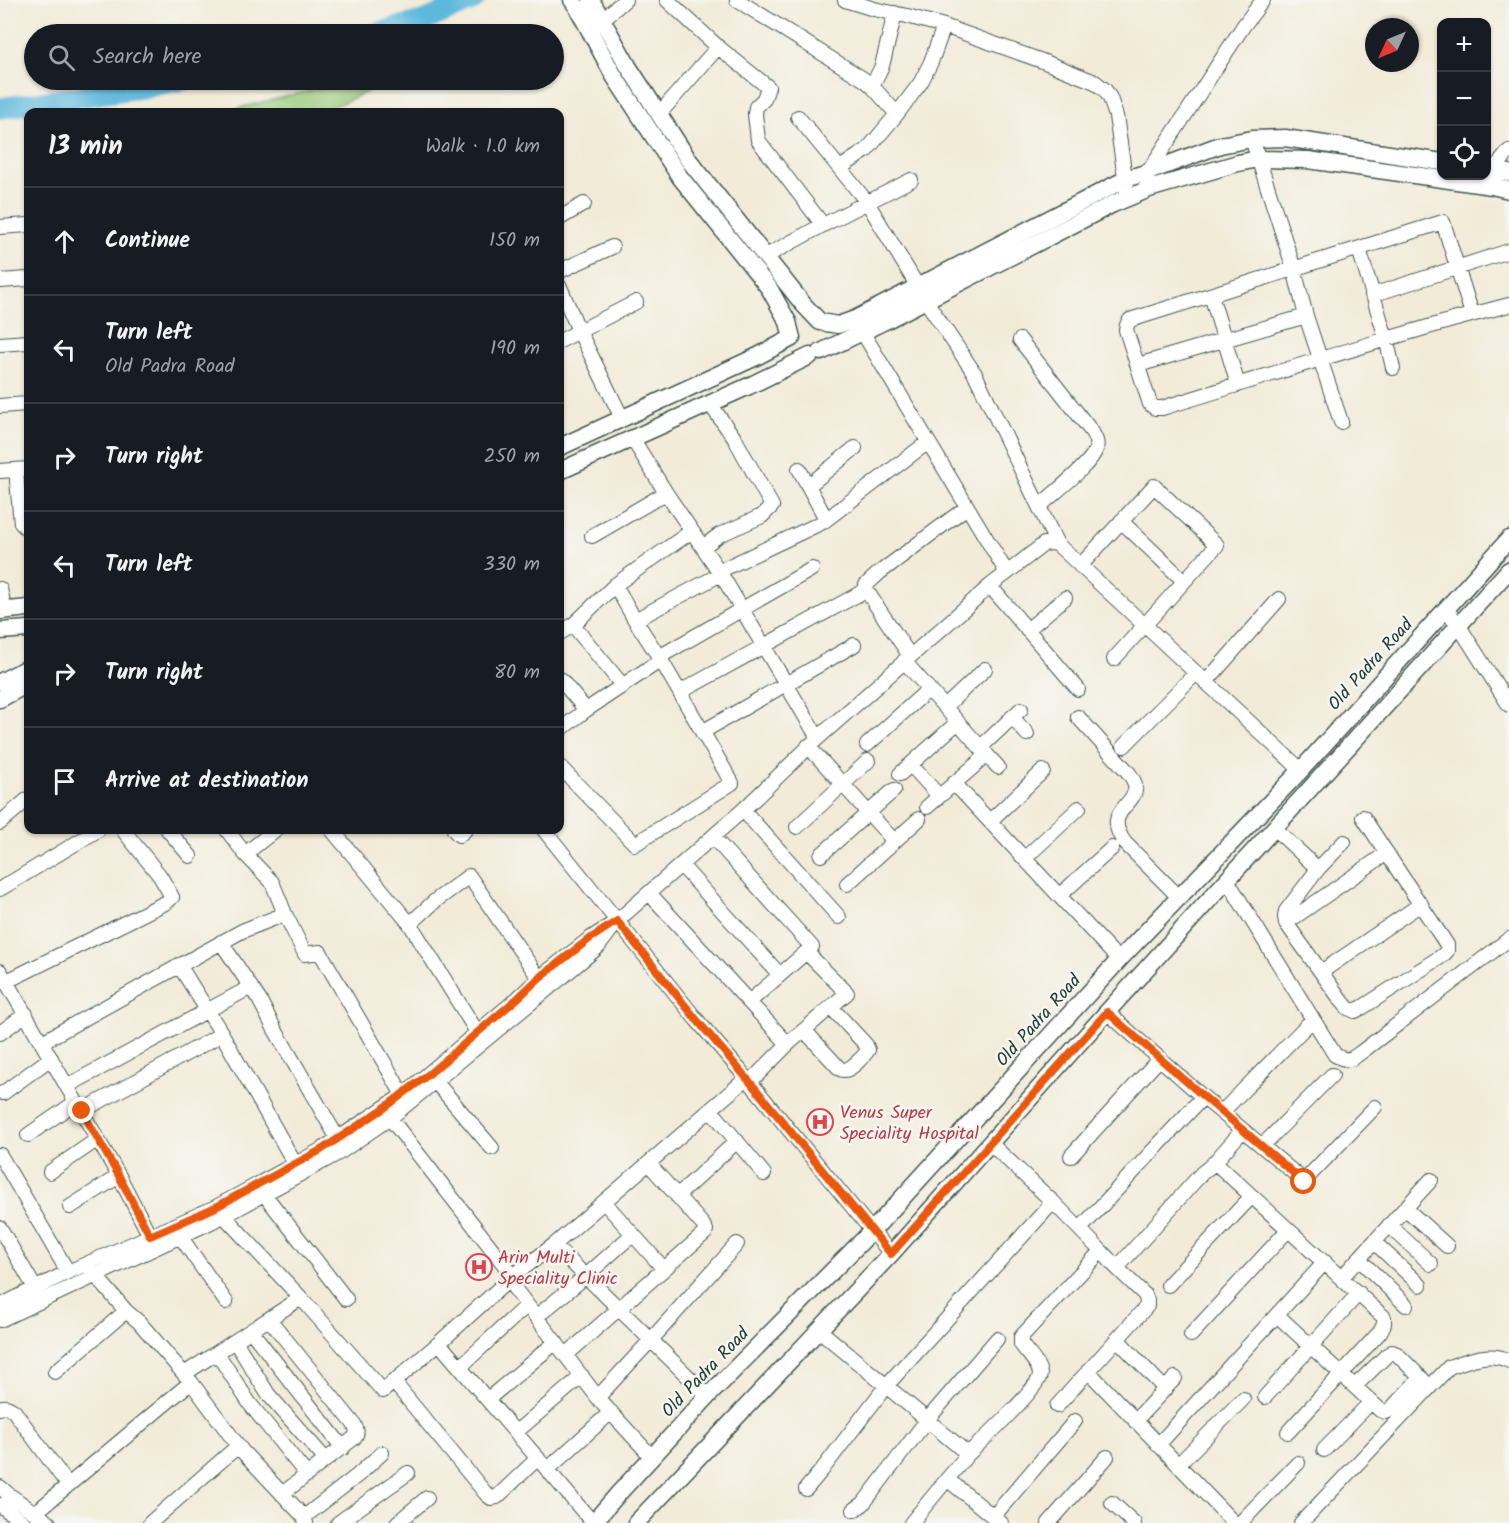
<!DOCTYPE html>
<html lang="en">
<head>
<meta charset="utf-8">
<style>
  body { margin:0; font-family:Kalam,sans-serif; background:#20242c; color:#f1f3f6 }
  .controls { position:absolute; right:18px; top:18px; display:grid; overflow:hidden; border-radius:12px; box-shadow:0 2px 4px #0004 }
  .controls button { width:54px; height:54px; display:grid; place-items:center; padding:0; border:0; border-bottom:2px solid #363941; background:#171b24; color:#f1f3f6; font:30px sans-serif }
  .compass { position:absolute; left:1365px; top:18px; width:54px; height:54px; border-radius:50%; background:#171b24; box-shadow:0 2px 4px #0004; rotate:226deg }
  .stop { position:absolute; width:18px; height:18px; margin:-14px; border:4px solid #ea580c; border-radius:50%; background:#fff }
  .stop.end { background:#ea580c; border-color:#fff; box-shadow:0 2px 6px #0008 }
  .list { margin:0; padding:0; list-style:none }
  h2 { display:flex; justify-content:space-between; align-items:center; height:78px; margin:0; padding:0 24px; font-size:26px }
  h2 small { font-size:20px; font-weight:400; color:#9ea1a6 }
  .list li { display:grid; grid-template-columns:39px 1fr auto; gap:18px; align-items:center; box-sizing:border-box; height:108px; padding:0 24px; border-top:2px solid #363941 }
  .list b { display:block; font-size:22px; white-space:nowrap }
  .list p { margin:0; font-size:20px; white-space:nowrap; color:#9ea1a6 }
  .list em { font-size:20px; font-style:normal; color:#9ea1a6 }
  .icon { flex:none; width:33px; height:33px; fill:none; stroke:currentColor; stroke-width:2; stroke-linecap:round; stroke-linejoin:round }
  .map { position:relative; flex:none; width:1509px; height:1523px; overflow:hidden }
  .search { position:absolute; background:#171b24; box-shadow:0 2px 4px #0004; left:24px; top:24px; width:540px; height:66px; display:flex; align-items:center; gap:15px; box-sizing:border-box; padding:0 21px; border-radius:33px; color:#9ea1a6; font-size:22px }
  .panel { position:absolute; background:#171b24; box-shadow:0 2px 4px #0004; left:24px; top:108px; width:540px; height:726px; border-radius:12px }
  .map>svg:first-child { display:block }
</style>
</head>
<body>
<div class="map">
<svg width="1509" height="1523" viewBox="0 0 1509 1523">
  <rect width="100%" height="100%" fill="#f6f6f2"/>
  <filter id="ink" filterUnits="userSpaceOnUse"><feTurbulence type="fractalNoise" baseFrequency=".0167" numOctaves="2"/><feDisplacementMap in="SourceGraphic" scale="12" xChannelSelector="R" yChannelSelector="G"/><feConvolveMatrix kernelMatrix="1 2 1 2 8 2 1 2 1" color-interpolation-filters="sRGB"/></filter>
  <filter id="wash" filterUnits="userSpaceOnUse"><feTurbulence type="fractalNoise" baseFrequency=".008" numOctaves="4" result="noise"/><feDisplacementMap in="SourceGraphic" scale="24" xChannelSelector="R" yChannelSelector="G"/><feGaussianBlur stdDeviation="1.35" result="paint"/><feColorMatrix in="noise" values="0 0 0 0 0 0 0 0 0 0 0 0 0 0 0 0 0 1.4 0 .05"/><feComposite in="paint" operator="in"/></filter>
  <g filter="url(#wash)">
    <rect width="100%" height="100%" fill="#f2ebd8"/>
    <path fill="#99ca7a" stroke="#5c8457" stroke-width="1.5" d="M367 80V92L321 112H231L230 110 309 91Z"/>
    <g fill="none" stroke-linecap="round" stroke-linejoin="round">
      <path stroke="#5db8db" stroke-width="21" d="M373 34 426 20 474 0
        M0 108 147 87 183 80"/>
    </g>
  </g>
  <g filter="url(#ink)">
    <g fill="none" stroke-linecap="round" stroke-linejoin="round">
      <defs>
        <path id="minor" d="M667 0 718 47 768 87 764 99 756 107 755 114 758 140 823 225
          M737 0 865 80 872 86 897 114
          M845 0 874 9 907 16 944 26 1045 62 1095 82 1105 90 1110 98 1116 116 1128 198
          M595 26 625 0
          M872 86 882 66 895 13
          M659 114 718 47
          M798 117 867 202 918 287
          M1252 139 1294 269 1306 316 1341 422
          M840 168 867 150 897 114 921 82 931 62 944 26
          M1494 170 1509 151
          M1146 190 1148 172 1244 25 1263 0
          M560 218 584 204
          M0 227 28 225
          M1359 249 1386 338 1393 368
          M766 256 823 225 911 180
          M560 271 612 247
          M0 281 28 279
          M560 287 579 331 622 418
          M1211 295 1238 385
          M1372 295 1509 251
          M926 301 975 374 1057 544
          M1472 314 1443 222 1130 320 1127 325 1126 330 1150 404 1155 408H1162C1278 373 1392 335 1509 305
          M857 323 1007 573
          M1020 340 1092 432C1095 438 1098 442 1096 449 1091 465 1052 494 1039 507
          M560 341 636 302
          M0 344 28 342
          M1138 365 1306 316
          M0 406 28 404
          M632 438 666 493 721 574 818 738
          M799 469 826 519
          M16 470 21 523 25 527 28 528
          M0 471 28 469
          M808 486 855 448
          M1121 521 1184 581
          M592 536 666 493
          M703 547 719 535 762 516 772 506 735 439 710 404
          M1080 566 1154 486 1217 545 1114 659
          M719 571 823 522 928 442
          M615 585 635 620
          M990 586 1078 689
          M0 589 5 610
          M1446 609 1459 626 1509 705
          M573 625 623 686
          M1027 630 1065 598
          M560 633 573 625 615 585 692 531
          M910 656 866 590V585L879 573 967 507
          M659 657 812 569
          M904 661 987 755 927 807
          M560 679 586 710
          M1206 682 1279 599
          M680 692 866 590
          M945 707 985 669
          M1012 717 1027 734
          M1078 717 1128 772C1155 805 1096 804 1125 843L1179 897
          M560 730 586 710 661 660 635 620 721 574
          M702 732 854 645
          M867 745 929 689
          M808 746 894 841
          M1124 746 1196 673
          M981 747 1021 709
          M987 755 998 767
          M911 765 939 796
          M560 767 635 844 732 783 661 660
          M900 774 958 722
          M954 783 1119 960
          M743 810 839 917
          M990 821 1043 771
          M0 823 28 799
          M797 827 868 761
          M1274 828 1318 869
          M168 830 190 856
          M227 830 245 854 272 882 285 914
          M332 830 410 924 477 1032
          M454 830 459 835 465 830
          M544 830 696 1019 750 1082 891 1254
          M1344 842 1318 869 1286 911 1285 917 1286 923 1341 1000 1348 1008 1355 1011 1363 1007 1442 956 1447 951V945L1363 817
          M245 854 275 830
          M821 855 894 790
          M1025 858 1079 808
          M681 865 780 975
          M1227 880 1335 1055C1349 1063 1352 1059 1364 1050L1509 939
          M847 884 919 819
          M0 889 98 830
          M649 893 749 1002 812 947 713 837
          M1059 896 1112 848
          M1286 923 1387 853
          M410 924 435 901 469 876 539 978
          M221 942 260 1001 274 1028 338 1139
          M179 965 222 1034 295 1164
          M0 971 119 1176 150 1236
          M1321 972 1421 904
          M7 981 167 902 172 897 160 876 123 830
          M749 1002 788 1044
          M1107 1012 1203 1097 1304 1181 1375 1107
          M804 1030 839 1068C840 1069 842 1070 844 1070 850 1071 865 1055 868 1050L866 1045 831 1007
          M0 1033 26 1014
          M42 1042 242 931 285 914 305 954 320 952 403 1095
          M429 1074 492 1148
          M750 1082 788 1044 847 993 806 952
          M67 1086 251 987
          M3 1093 51 1058
          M711 1110 764 1174
          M82 1111 222 1034
          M1222 1112 1313 1019
          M390 1118 513 1276
          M28 1135 76 1102
          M1262 1146 1332 1075
          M0 1155 68 1272
          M1071 1156 1160 1058
          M1212 1165 1243 1130
          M50 1172 98 1139
          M264 1194 346 1299
          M677 1196 737 1141
          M604 1202 664 1269
          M70 1207 119 1176
          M1405 1208 1447 1246
          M224 1216 301 1298 383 1391 439 1343 513 1276 554 1245 747 1078
          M1389 1225 1431 1264
          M0 1228 35 1288
          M1080 1229 1203 1097
          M180 1236 226 1302
          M1374 1242 1420 1285
          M554 1245 708 1396
          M1101 1251 1117 1268 1202 1173 1212 1165H1218L1378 1312 1384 1317V1324L1380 1332 1288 1432
          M1359 1259 1406 1305
          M90 1269 126 1311 139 1322 191 1382 242 1451 304 1517 306 1523
          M1342 1277 1431 1180
          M508 1280 602 1403 652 1457
          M1168 1285 1252 1196
          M0 1306 68 1272 216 1207 321 1150 403 1095 518 998 539 978 588 940 617 921 743 810 818 738 990 586 1044 544 1051 543 1057 544 1301 770
          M1277 1315 1380 1410 1386 1412 1391 1409 1421 1377
          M536 1317 586 1276 633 1234
          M269 1319 354 1424C357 1430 358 1433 354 1438L282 1494
          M0 1320 224 1216 342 1151 390 1118 561 978 598 947 614 926
          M819 1330 968 1454 911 1523
          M251 1331 343 1448
          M1191 1335 1288 1230
          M1117 1339 1165 1389
          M235 1341 268 1394 326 1460
          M439 1343 593 1523
          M217 1353 250 1404 307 1475
          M566 1355 705 1233 706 1230 703 1225 649 1164
          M460 1367 527 1305
          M1088 1371 1234 1523
          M55 1372 126 1311
          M184 1374 301 1298
          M393 1381 487 1495 491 1498 497 1497 538 1458
          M1355 1386 1387 1355 1392 1352 1397 1354 1427 1384
          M598 1397 651 1340 737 1244
          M1265 1397 1359 1293
          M488 1399 556 1342
          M1057 1406 1147 1306V1301L1145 1295 1117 1268
          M0 1408C5 1405 9 1408 14 1411L68 1485
          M1135 1421 1175 1378
          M516 1432 582 1376
          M1158 1445 1325 1262
          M1324 1450 1371 1402
          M968 1454C980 1443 1039 1388 1040 1375 1040 1364 1027 1353 1021 1344V1337L1101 1251 1053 1202 991 1144
          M1178 1465 1243 1399
          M548 1469 611 1412
          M947 1479 1001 1523
          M0 1487 8 1494 49 1523
          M806 1489 822 1470 886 1386 1053 1202
          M1112 1503 1134 1523
          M0 1505 24 1523
          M854 1510 863 1504 927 1420 997 1339
          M35 1513 191 1382
          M304 1517 358 1475 382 1453
          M993 1517 1075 1421
          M150 1523 238 1446
          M338 1523 408 1473
          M397 1523 427 1498
          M1049 1523 1107 1457
          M1240 1523 1298 1463
          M1301 1523 1449 1367C1468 1360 1490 1351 1509 1361"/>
        <path id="major" d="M591 0 628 66 688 159 803 304 820 322 838 325 855 319 1126 179 1148 172 1220 145 1252 139 1285 138 1442 162
          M1486 169 1509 173
          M821 352 889 319 1113 204 1149 189 1238 163 1258 159 1308 160 1492 186 1509 190
          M560 447 756 357 792 338 788 322 769 288 680 177 614 76 577 7 572 0
          M560 471 749 386 810 356
          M0 611 28 608
          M0 631 28 629
          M0 682 28 668
          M0 699 28 684
          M593 1523 618 1494 708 1396 873 1230 1119 960 1301 770 1509 539
          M636 1523 891 1254 1107 1012 1509 570"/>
      </defs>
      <use href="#minor" stroke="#3f574d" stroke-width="16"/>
      <use href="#major" stroke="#3f574d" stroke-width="19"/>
      <use href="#minor" stroke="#fff" stroke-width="14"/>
      <use href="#major" stroke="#fff" stroke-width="16"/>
    </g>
  </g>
  <g fill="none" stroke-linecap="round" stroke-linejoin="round" filter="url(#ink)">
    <path stroke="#ea580c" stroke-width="8" d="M82 1111 119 1176 150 1236 216 1207 295 1164 321 1150 383 1109 429 1074 518 998 539 978 588 940 617 921 696 1019 750 1082 891 1254 1107 1012 1203 1096 1304 1182"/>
  </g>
  <defs>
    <symbol id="hospital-ring" viewBox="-11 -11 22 22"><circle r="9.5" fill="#f6f6f2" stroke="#e0444e" stroke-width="1.5"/><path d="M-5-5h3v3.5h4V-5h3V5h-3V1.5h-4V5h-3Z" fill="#e0444e"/></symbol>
  </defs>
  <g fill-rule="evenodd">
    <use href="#hospital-ring" x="805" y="1107" width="30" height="30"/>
    <use href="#hospital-ring" x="464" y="1252" width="30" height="30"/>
  </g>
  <g text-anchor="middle" stroke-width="5" stroke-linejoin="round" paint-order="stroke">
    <g font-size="18" fill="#1f3d34" stroke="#f6f6f2">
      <text transform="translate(1370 664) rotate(-48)" y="6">Old Padra Road</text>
      <text transform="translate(1038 1020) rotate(-48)" y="6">Old Padra Road</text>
      <text transform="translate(705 1372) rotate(-46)" y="6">Old Padra Road</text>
    </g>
    <g font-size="18" fill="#be3a42" stroke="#f6f6f2" text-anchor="start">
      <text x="840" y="1118">Venus Super<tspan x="840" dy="21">Speciality Hospital</tspan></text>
      <text x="498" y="1263">Arin Multi<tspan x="498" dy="21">Speciality Clinic</tspan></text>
    </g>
  </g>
</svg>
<div class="controls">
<button>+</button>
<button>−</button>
<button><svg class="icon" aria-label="locate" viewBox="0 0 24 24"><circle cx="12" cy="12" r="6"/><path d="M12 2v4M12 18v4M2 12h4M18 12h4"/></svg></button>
</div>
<svg class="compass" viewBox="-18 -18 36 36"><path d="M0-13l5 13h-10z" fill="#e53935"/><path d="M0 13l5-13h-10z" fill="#9ea1a6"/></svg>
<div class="stop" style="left:1304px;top:1182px"></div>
<div class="stop end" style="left:82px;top:1111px"></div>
<div class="search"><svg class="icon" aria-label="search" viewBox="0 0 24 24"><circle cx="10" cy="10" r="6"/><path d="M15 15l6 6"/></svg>Search here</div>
<section class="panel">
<h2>13 min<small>Walk · 1.0 km</small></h2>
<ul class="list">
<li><svg class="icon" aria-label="ahead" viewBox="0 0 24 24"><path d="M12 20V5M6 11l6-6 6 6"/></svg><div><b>Continue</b></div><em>150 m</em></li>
<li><svg class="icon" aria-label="left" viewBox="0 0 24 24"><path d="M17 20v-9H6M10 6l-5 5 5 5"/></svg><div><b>Turn left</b><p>Old Padra Road</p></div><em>190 m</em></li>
<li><svg class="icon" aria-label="right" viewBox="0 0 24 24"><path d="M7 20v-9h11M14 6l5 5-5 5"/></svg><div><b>Turn right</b></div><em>250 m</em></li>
<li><svg class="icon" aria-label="left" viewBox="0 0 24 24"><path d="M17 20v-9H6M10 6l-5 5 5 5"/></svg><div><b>Turn left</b></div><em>330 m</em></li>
<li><svg class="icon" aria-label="right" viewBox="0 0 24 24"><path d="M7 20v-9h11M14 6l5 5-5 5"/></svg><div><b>Turn right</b></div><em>80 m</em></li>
<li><svg class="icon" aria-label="arrive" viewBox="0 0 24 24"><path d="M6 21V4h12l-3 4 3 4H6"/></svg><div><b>Arrive at destination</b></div></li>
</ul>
</section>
</div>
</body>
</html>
